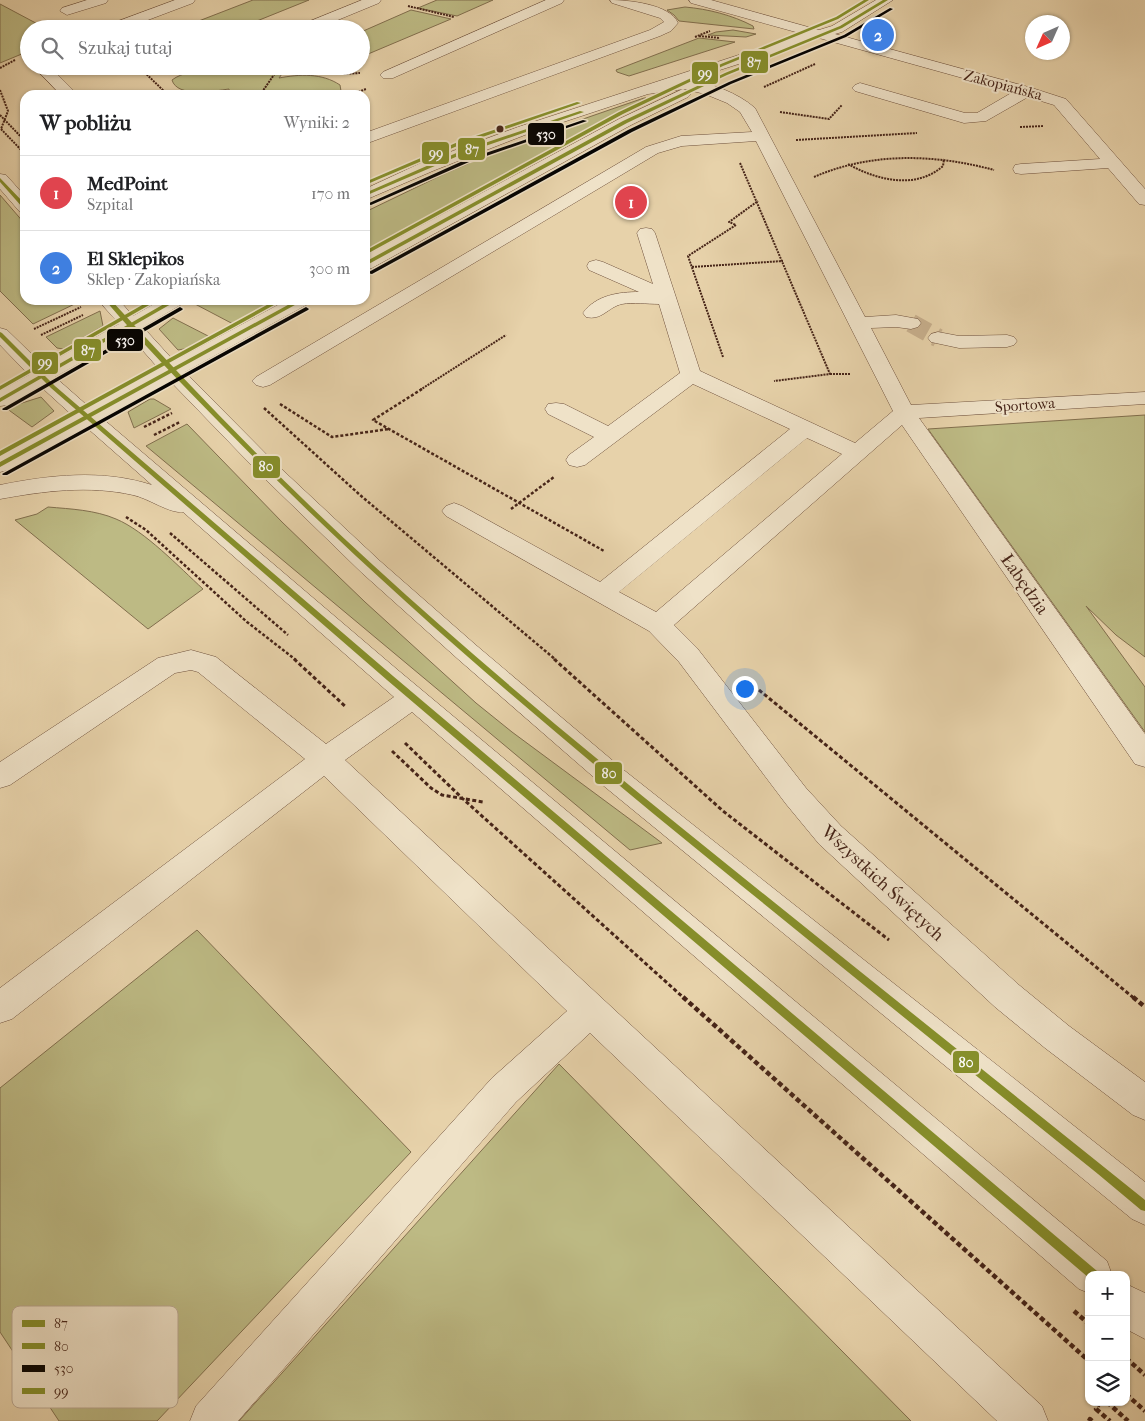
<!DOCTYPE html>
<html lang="pl">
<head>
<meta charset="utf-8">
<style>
  body { margin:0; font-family:"IM FELL French Canon",serif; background:#f6f6f6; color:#202124 }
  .controls { position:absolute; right:15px; bottom:15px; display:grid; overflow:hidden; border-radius:10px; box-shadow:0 1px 4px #0004 }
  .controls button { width:45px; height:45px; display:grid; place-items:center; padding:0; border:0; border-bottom:1px solid #e0e0e0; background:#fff; color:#202124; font:25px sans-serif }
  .compass { position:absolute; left:1025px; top:15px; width:45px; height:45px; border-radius:50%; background:#fff; box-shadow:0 1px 4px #0004; rotate:225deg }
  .you { position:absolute; left:744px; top:688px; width:18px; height:18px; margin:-12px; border:4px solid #fff; border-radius:50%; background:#1a73e8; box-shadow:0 0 0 8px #1a73e833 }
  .badge { display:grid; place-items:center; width:32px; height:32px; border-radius:50%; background:#7c3aed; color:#fff; font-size:16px; font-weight:700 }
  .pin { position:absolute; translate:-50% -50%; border:2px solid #fff; box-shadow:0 1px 5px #0006 }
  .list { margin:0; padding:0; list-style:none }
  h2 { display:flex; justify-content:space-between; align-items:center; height:65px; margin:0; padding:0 20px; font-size:21px }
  h2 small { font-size:16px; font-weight:400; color:#757577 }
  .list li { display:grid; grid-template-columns:32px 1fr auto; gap:15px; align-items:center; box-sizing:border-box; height:75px; padding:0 20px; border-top:1px solid #e0e0e0 }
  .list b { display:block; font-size:19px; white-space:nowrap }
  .list p { margin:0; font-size:16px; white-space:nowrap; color:#757577 }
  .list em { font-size:16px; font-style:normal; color:#757577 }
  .icon { flex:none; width:28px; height:28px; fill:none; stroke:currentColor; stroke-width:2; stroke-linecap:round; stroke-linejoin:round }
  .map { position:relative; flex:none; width:1145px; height:1421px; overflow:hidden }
  .search { position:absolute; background:#fff; box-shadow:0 1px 4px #0004; left:20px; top:20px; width:350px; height:55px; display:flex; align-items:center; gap:12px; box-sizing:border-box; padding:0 18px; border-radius:28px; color:#757577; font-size:19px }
  .panel { position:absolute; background:#fff; box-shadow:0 1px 4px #0004; left:20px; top:90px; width:350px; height:215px; border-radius:15px }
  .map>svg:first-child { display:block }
</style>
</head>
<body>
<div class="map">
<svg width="1145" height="1421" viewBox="0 0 1145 1421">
  <rect width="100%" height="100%" fill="#e7d2aa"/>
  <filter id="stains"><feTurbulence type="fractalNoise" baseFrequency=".004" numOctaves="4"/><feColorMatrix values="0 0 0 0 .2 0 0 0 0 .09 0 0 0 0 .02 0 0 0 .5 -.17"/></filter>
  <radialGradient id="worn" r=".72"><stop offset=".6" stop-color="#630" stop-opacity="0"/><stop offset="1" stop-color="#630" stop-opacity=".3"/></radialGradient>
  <path fill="#bdba84" stroke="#826f4e" d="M253 0H309L237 29H178Z
    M437 0H493L457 16 418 8Z
    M0 4 47 29H29V51L0 63Z
    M685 7C708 9 732 15 753 26L754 29 679 21 674 15 667 10Z
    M411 10 451 19 361 57V32Z
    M733 30 756 34 746 37 708 35 716 32Z
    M699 38 735 42 629 76 617 72 616 70Z
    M275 66 287 67 279 78C300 74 322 73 340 85L341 91 337 95H243L229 91V89C215 91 177 98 172 80 191 65 251 66 275 66Z
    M644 98H646L365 253V212L444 174 525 139Z
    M0 195 25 224V300H83L33 324 0 291Z
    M202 300H281L235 325 195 304Z
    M100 311 103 326 63 349 57 348 46 337Z
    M173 318 212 338 190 348 178 350 159 329Z
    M41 397 54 411 32 427 6 408Z
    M150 399H154L171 409 134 428 128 412Z
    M1145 415V657L1116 635 1086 606 1145 687V732L928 429Z
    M187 424 282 522 365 602 476 703 512 732 662 843 630 850 146 446Z
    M48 507C71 509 95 510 116 519 145 531 179 567 203 589L148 629 15 520 37 514Z
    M197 930 411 1152 157 1421H59L0 1332V1088Z
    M559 1064 911 1421H239Z"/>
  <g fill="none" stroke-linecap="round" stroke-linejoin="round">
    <path stroke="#c7af8d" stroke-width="19" stroke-dasharray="19 9" stroke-linecap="butt" d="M911 323 938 338"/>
    <defs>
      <path id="minor" d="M87 0H108L106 3 67 15 60 11 62 8Z
        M175 0H195L193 3 124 29H103L105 26Z
        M362 0H381L379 3 316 29H296L298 26Z
        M546 0H564L562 3 393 78H383L380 75 383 72Z
        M610 0C628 0 670 4 678 23L671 31 660 36 365 144V133L650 30 664 22 660 18 612 3Z
        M689 0H711L819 30 832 26 876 0H893L842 32 835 34 1032 88 1066 99 1145 189V205L1139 204 1108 168 1021 174 1015 173 1013 169 1015 165 1021 164 1100 159 1054 105 1028 97 986 121 964 123 855 91 852 88 855 85 860 83 965 113H977L1013 92 819 38 689 80C711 83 738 93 755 108L865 317 896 315 918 319 921 323 918 327 911 329 896 327 871 328 911 405 1145 392V404L919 418 1145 734V767L1135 764 902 425 674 625 697 648 806 788 841 826 1019 985 1069 1026 1145 1082V1120L1133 1115 1045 1048 995 1007 819 844 786 804 679 662 649 631 446 516 442 511 446 506 454 503 462 506 600 582 790 429 693 384 585 465 577 467 569 465 566 460 569 455 594 437 548 414 545 409 548 404 556 403 564 404 608 426 680 373 659 304C647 304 633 302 622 304 608 307 602 321 586 317L583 313C596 295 619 292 639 292L589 270 587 266 589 262 596 260 603 262 653 284 637 233 640 229 646 228 652 229 655 233 700 371 855 443 893 411 756 141 682 146 658 153 270 385 263 387 256 385 252 381 256 377 646 147 681 136 752 132 740 112 727 103 705 94 684 89 648 94 530 133 435 170 365 200V189L423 162 518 127 803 34 691 3ZM807 438 842 454 656 612 619 592Z
        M33 66H49L78 95H61Z
        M683 89 688 91 691 94 688 97 631 125 372 268 365 270V256L619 119Z
        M0 174 6 175 25 196V212L19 211 0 189Z
        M98 300H119L133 316 161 300H185L182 304 143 327 174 361 287 300H311L308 304 185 372 274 462 380 561 477 646 625 771 1145 1182V1225L1132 1219 605 787 459 660 362 573 258 472 170 381 102 418 399 671 1107 1261 1112 1275H1089V1293L1079 1289 412 712 345 760 1042 1406 1048 1421H997L590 1033 516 1102 238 1421H190L196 1406 492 1078 567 1011 324 776 12 1019 0 1023V988L305 759 198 672 191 670 175 673 10 785 0 788V762L158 658 191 650 216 657 326 744 394 697 183 512C170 514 148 498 133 495 89 485 44 491 0 499V485C50 475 102 469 152 485L86 427 8 470 0 472V456L73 416 40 386 8 405 0 406V391L29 375 0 345V328L7 330 44 366 119 324ZM129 335 159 369 89 407 55 377Z
        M938 332 959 336 1007 335 1014 337 1017 341 1014 345 1007 347 959 348 931 342 928 338 931 334Z
        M1126 1284 1145 1293V1339L1126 1329Z"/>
    </defs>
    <use href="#minor" stroke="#6e503c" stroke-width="1"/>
    <path stroke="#462418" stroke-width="2" stroke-dasharray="2 1" stroke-linecap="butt" d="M408 6 454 17
      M699 36 720 38
      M695 37 710 31
      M138 66 168 95
      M287 66 340 74 360 73
      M0 68 15 60
      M111 68 116 66
      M764 87 815 64
      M0 90 8 111 1 129
      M260 95 280 66
      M350 95 366 89
      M780 112 829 119 842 105
      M0 115 25 141
      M1020 127 1044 126
      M1 129 25 154
      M796 140 917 133
      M740 163 830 374 774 381
      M848 164C876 180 916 190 943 166L944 159
      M814 177C871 152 935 154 994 170
      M692 267 783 261
      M34 329 81 307
      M41 335 83 315
      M723 357 688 256 736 225 729 222 758 201
      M830 374H850
      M420 390 506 335"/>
    <path stroke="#462418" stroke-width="2.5" stroke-dasharray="3 2" stroke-linecap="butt" d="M422 389 373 420 604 551
      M280 404 332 437 389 429
      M264 408 360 495 556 660
      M144 427 172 413
      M154 435 180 422
      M511 509 554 477
      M126 517 146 530 247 622 296 660
      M170 533 288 635"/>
    <path stroke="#462418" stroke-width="3" stroke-dasharray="4 2.5" stroke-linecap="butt" d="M294 659 346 707
      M554 659 723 811 889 940
      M759 690 1135 999
      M405 743 462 798 685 999
      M392 751 431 788 442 795 483 802"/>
    <path stroke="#462418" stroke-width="4.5" stroke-dasharray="5 3" stroke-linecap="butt" d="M683 997 1089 1361
      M1133 997 1145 1007
      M1074 1311 1089 1324
      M1126 1358 1145 1375
      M1126 1394 1145 1411
      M1100 1402 1096 1409 1110 1421
      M1107 1402 1128 1421
      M1089 1421 1090 1419 1092 1421"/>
    <use href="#minor" fill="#efe2c8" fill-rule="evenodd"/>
    <defs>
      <path id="bus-1" d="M883 0H888L842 28 727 75 627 123 365 266V262L623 121 725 73 840 26Z
        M580 111 584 112 465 153 365 196V193L461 151Z
        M171 300H178L0 402V398Z
        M297 300H304L0 467V462Z"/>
      <path id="bus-2" d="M0 178 25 204V208H23L0 182Z
        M105 300H111C195 392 281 481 373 565 507 688 648 801 790 915 908 1010 1027 1105 1145 1200V1211L1141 1210 1098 1174C970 1071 843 968 715 864 543 724 373 581 219 422 180 382 141 342 105 300Z
        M0 332 2 333 55 386 393 676 1097 1271 1098 1275H1089V1278L387 680 51 388 0 337Z"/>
      <path id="bus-3" d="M890 8 893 9 846 37 731 84 632 132 372 274 367 273 628 130 729 82 844 35Z
        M583 120 587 121 469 162 371 205 367 204 465 160Z
        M180 307 183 309 182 310 7 410H3L2 409Z
        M306 307 309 309 308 310 7 475H3L2 474Z"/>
      <path id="bus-4" d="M864 0H869L838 19 723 66 623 114 365 255V251L619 112 721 64 836 17Z
        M577 102 581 103 462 144 365 185V182L458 142Z
        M151 300H158L0 390V386Z
        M276 300H283L0 456V451Z"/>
    </defs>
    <use href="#bus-1" stroke="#efe2c8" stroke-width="3"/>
    <use href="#bus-2" stroke="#efe2c8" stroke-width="3"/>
    <use href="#bus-3" stroke="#efe2c8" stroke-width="3"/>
    <use href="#bus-4" stroke="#efe2c8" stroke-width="3"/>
    <use href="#bus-1" fill="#868f2a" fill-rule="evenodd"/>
    <use href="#bus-2" fill="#868f2a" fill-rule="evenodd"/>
    <use href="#bus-3" fill="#000" fill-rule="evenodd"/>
    <use href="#bus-4" fill="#868f2a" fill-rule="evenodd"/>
  </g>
  <circle fill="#462418" stroke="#efe2c8" stroke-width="2" cx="500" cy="129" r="4.5"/>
  <g text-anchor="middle" stroke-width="4" stroke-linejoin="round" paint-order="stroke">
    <g font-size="15" fill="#462418" stroke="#efe2c8">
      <text transform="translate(1003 85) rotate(15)" y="5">Zakopiańska</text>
      <text transform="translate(1025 405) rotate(-4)" y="5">Sportowa</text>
    </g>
    <g font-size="18" fill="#462418" stroke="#efe2c8">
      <text transform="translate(1025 584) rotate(55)" y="6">Łabędzia</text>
      <text transform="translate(883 883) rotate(43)" y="6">Wszystkich Świętych</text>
    </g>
  </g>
  <rect x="12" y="1306" width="166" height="102" rx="8" fill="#efe2c8" stroke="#bca993" stroke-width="1"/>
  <rect x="22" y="1320" width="23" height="7" fill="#868f2a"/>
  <rect x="22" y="1343" width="23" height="6" fill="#868f2a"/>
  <rect x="22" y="1365" width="23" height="7" fill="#000"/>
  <rect x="22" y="1388" width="23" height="6" fill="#868f2a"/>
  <g font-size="14" fill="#462418">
    <text x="54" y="1328">87</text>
    <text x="54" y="1351">80</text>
    <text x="54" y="1373">530</text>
    <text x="54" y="1396">99</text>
  </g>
  <g stroke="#efe2c8" stroke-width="2">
    <rect x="740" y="50" width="29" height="24" rx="5" fill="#868f2a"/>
    <rect x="691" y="61" width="28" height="24" rx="5" fill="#868f2a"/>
    <rect x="527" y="122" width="38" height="24" rx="5" fill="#000"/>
    <rect x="457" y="137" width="29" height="24" rx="5" fill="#868f2a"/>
    <rect x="421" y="141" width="29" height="24" rx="5" fill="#868f2a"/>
    <rect x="106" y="328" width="38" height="24" rx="5" fill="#000"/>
    <rect x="73" y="338" width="29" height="24" rx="5" fill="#868f2a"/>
    <rect x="31" y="351" width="28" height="24" rx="5" fill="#868f2a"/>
    <rect x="252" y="455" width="29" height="24" rx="5" fill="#868f2a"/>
    <rect x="594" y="761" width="29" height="24" rx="5" fill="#868f2a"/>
    <rect x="952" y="1050" width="28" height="24" rx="5" fill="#868f2a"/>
  </g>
  <g font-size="14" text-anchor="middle" font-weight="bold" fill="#fff">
    <text x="754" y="67">87</text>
    <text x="705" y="78">99</text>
    <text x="546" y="139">530</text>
    <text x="472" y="154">87</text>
    <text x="436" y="158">99</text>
    <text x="125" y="345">530</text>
    <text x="88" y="355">87</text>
    <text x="45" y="367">99</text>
    <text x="266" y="471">80</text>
    <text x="609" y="778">80</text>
    <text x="966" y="1067">80</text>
  </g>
  <rect width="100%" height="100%" filter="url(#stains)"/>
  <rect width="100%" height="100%" fill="url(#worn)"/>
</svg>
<div class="controls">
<button>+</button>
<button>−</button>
<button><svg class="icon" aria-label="layers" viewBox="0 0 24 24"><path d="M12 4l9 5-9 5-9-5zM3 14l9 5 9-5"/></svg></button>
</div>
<svg class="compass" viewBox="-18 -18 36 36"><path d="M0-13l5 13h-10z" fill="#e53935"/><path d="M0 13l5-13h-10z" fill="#757577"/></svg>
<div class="you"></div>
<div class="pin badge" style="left:631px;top:202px;background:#e0444e">1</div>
<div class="pin badge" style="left:878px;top:35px;background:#3f7fe0">2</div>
<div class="search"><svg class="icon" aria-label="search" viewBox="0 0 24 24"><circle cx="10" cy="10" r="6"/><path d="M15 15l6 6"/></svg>Szukaj tutaj</div>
<section class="panel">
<h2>W pobliżu<small>Wyniki: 2</small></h2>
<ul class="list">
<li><span class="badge" style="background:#e0444e">1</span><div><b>MedPoint</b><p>Szpital</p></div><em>170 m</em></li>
<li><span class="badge" style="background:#3f7fe0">2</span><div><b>El Sklepikos</b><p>Sklep · Zakopiańska</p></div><em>300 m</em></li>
</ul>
</section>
</div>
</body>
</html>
